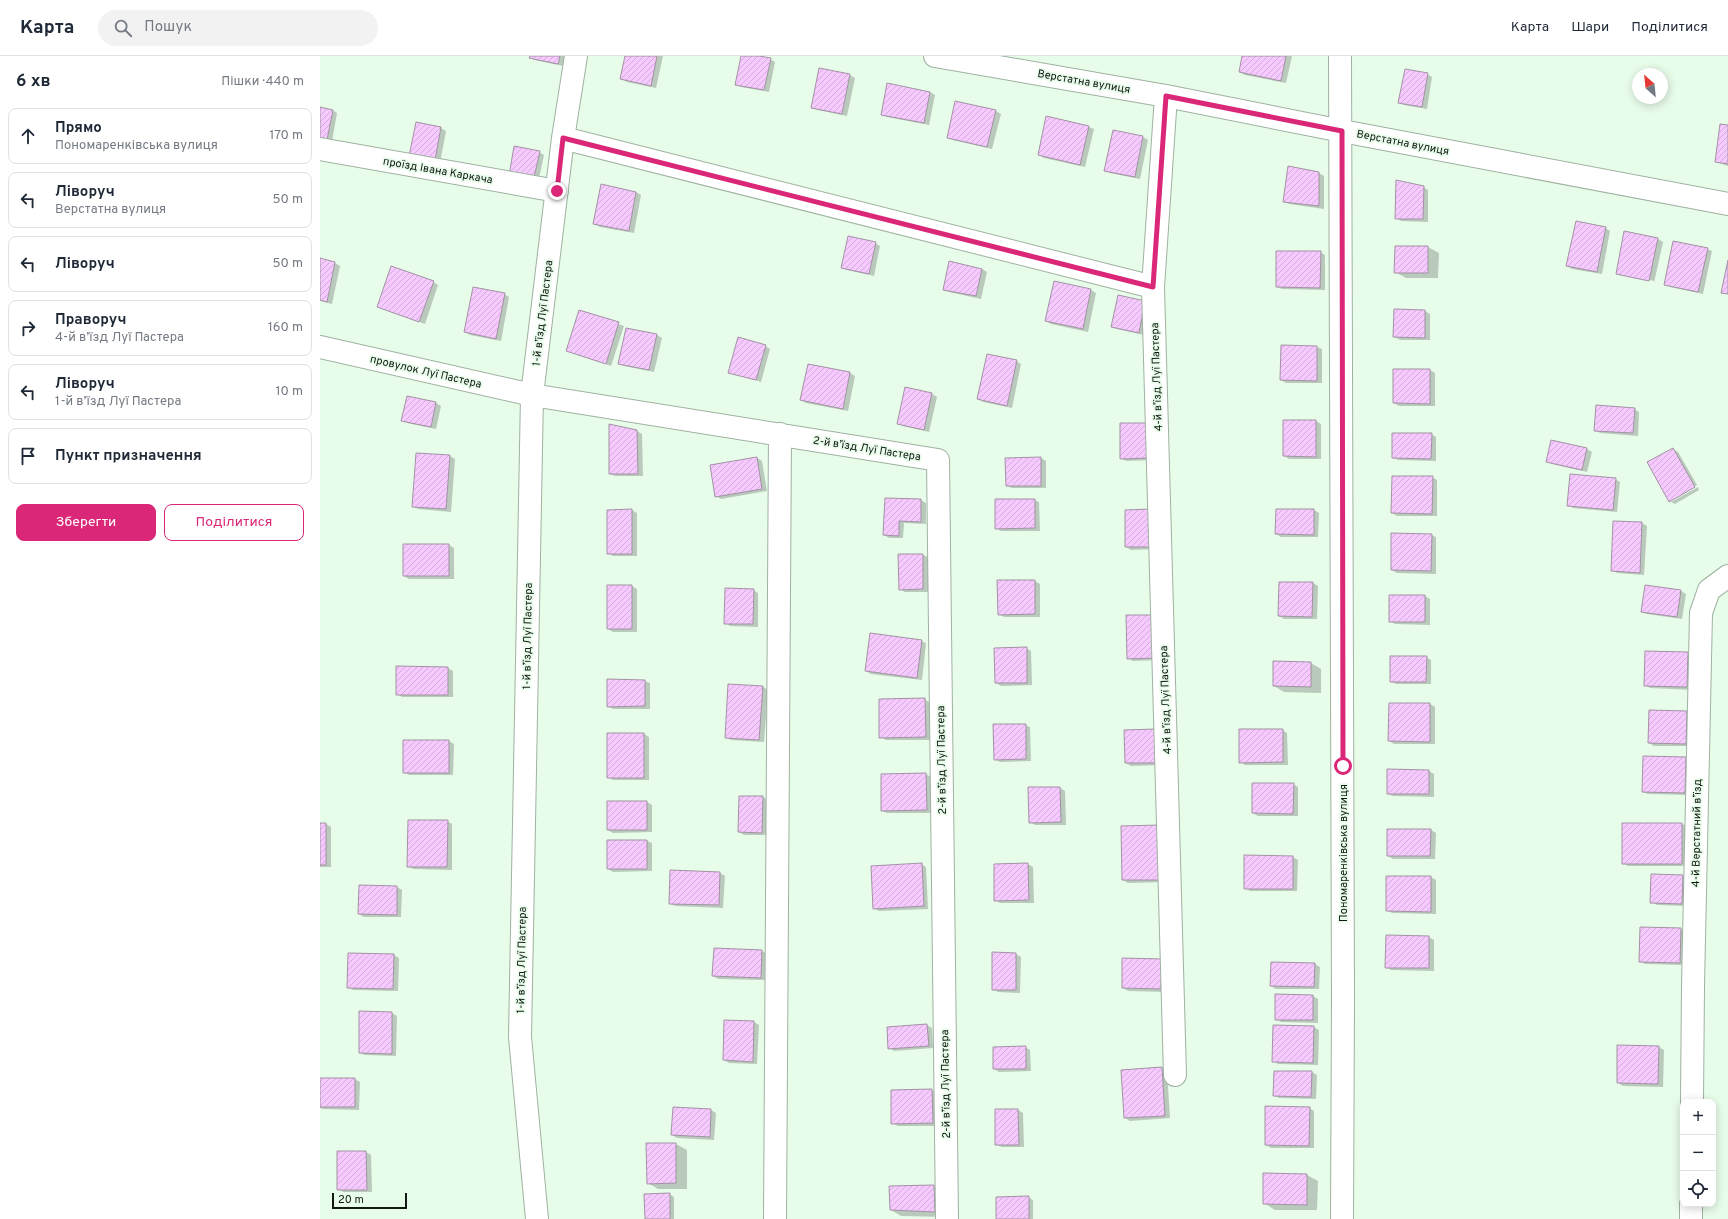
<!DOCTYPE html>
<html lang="uk">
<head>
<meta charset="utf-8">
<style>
  body { margin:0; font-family:Overpass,sans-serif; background:#f2f2f3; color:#1f2937 }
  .controls { position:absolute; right:12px; bottom:12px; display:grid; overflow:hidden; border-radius:8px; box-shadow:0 2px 10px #0003 }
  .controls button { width:36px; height:36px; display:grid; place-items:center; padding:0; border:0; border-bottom:1px solid #e0e1e3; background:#fff; color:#1f2937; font:20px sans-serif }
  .compass { position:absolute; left:1312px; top:12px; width:36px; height:36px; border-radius:50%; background:#fff; box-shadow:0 2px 10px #0003; rotate:333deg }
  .scale { position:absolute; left:12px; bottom:10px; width:75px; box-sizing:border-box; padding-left:4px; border:2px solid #121913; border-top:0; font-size:11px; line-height:14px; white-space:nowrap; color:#121913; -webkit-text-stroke:3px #e8fcea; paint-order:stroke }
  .stop { position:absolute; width:12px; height:12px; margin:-9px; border:3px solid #db2777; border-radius:50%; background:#fff }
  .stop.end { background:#db2777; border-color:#fff; box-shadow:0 1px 4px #0008 }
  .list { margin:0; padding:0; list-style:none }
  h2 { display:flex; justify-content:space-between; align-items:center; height:52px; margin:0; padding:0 16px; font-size:17px }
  h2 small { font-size:13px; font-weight:400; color:#747a83 }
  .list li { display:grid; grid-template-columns:26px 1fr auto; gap:12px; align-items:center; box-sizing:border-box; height:56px; margin:0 8px 8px; padding:0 8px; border:1px solid #e0e1e3; border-radius:8px }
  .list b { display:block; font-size:15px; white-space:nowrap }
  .list p { margin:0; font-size:13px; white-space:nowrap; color:#747a83 }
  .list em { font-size:13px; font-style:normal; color:#747a83 }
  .actions { display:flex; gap:8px; padding:12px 16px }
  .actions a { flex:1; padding:9px 0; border:1px solid #db2777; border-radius:8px; text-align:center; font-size:14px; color:#db2777 }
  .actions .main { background:#db2777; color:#fff }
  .icon { flex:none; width:22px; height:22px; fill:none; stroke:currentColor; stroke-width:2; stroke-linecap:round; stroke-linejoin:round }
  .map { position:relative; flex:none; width:1408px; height:1163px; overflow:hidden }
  header { display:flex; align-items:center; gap:24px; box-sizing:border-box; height:56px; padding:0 20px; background:#fff; border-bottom:1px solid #e0e1e3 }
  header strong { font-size:19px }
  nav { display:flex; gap:22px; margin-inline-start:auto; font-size:14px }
  .search { width:280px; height:36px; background:#f2f2f3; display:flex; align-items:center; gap:10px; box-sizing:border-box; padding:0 14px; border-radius:22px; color:#747a83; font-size:15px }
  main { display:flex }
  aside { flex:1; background:#fff }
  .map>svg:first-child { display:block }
</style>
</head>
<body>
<header>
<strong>Карта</strong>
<div class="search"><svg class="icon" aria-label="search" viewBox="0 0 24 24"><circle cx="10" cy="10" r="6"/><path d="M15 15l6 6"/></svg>Пошук</div>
<nav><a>Карта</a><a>Шари</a><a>Поділитися</a></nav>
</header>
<main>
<aside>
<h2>6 хв<small>Пішки · 440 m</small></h2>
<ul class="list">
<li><svg class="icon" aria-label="ahead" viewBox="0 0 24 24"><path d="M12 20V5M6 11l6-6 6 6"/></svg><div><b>Прямо</b><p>Пономаренківська вулиця</p></div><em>170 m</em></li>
<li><svg class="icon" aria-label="left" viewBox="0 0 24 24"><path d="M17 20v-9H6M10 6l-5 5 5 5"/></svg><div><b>Ліворуч</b><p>Верстатна вулиця</p></div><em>50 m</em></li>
<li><svg class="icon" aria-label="left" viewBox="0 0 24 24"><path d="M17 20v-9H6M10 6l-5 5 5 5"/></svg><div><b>Ліворуч</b></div><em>50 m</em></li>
<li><svg class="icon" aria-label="right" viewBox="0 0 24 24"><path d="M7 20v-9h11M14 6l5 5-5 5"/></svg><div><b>Праворуч</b><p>4-й в’їзд Луї Пастера</p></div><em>160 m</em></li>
<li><svg class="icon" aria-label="left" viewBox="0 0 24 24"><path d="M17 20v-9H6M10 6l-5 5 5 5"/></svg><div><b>Ліворуч</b><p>1-й в’їзд Луї Пастера</p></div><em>10 m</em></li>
<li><svg class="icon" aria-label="arrive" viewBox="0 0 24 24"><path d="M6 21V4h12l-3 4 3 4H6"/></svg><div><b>Пункт призначення</b></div></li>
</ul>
<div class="actions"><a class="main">Зберегти</a><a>Поділитися</a></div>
</aside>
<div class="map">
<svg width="1408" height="1163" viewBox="0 0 1408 1163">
  <defs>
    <pattern id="building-hatch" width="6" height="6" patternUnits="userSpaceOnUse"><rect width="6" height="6" fill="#f7caff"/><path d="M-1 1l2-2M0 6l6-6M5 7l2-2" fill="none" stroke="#d3adda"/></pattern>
  </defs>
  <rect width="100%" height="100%" fill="#e8fcea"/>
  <path fill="#0003" d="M211 0H245L243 10 215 4 210 2Z
    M306 0H343L336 32 307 26 302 23Z
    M422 0H434L450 3 455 6 449 36 421 31 416 28Z
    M923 0H972L966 27 925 19 920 16Z
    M500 13 530 19 535 22 527 60 498 54 493 51Z
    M1107 18 1112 21 1107 53 1084 49 1079 46Z
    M568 28 610 36 615 39 609 69 567 61 562 58Z
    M0 52 12 54 17 57 11 91 0 89Z
    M676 55 681 58 672 93 633 84 628 81Z
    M96 67 121 72 126 75 119 112Z
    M1408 70V110L1396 106Z
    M769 71 774 73 765 111 724 102 719 99Z
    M823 81 828 84 820 123 790 117 785 114Z
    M219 96 224 99 217 132 194 128Z
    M999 117 1004 120V153L969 148 964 145Z
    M282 129 316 136 321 139 314 177 280 171 275 168Z
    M1103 131 1108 134V166L1081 165 1076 162Z
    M1285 172 1290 175 1282 218 1252 213 1247 210Z
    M1338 183 1343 186 1334 227 1301 220 1334 227 1335 225 1301 218V220L1297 217Z
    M555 187 560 190 554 220 527 214 522 211Z
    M1076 191H1108L1119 197 1118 222H1086L1075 216Z
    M1387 193 1392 195 1383 238 1350 231 1345 228Z
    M1000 196 1005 199V234L962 233 957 231Z
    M0 203 15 207 20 210 12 248 0 245Z
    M630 206 662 213 667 216 661 243 629 236 624 233Z
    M113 226 118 229 105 268 58 251Z
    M735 227 771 234 776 237 768 276 731 268 726 265Z
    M184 238 189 241 181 285 150 279 145 276Z
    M825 246 824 279 797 273 792 271Z
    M259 255 304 270 291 310 247 294Z
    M1105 255 1110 258V284H1080L1075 281Z
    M337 279 342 282 334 316 304 310 299 307Z
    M445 290 450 293 441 326 410 316Z
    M962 290 997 291 1002 293V327H966L961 324Z
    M696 305 701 308 692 352 663 346 658 343Z
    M488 309 530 317 535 320 528 355 486 347 481 344Z
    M1110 314 1115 317V350H1079L1074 347Z
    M612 338 617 341 609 376 583 370 578 368Z
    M87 341 116 347 121 350 116 373 87 367 82 364Z
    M1314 353 1319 356 1318 380 1280 377 1275 374Z
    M996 365 1001 368V403H969L964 400Z
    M801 368 835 404 806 405 801 402Z
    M317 375 322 378 323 420H295L290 418Z
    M1111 378 1116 381V405L1078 404 1073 401Z
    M1267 393 1272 396 1267 416 1232 408 1227 405Z
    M1353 393 1358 396 1377 429 1351 444V446L1350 445Z
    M130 400 135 403 131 456 98 453 93 450Z
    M437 402 442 405 447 435 401 443 396 440Z
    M721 402 726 405V432H692L686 430Z
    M1112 421 1117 424V460H1077L1072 457Z
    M1295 423 1300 426 1297 456 1253 452 1248 449Z
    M1378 431 1379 434 1355 448 1351 446Z
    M566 443 601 444 606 447V468L584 467 583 482H569L564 479Z
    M714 444 719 446 720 475H681L676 472Z
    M312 454 317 457V500H293L288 497Z
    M994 454 999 457 998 481H961L956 478Z
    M806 455 837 493 811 494 806 491Z
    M1322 467 1327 470 1324 519 1297 517 1292 514Z
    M1111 479 1116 481V518L1077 517 1072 514Z
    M129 489 134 492V523H89L84 520Z
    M603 499 608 501V536H585L580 533Z
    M715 525 720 528V561H684L679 558Z
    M993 527 998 530 997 563H964L959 560Z
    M312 530 317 533V576H293L288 573Z
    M433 534 438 537V571L410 570 405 567Z
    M1361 535 1366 538 1362 563 1327 558 1322 556Z
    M1070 540H1105L1110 543V569L1075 568 1070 565Z
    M834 560 840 604 813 605 808 602Z
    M601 585 606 587 602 624 551 618 546 615Z
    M706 592 711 595 712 629 681 630 676 627Z
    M1368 597 1373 600 1372 634 1330 632 1325 629Z
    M1106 601 1111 604V628H1076L1071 625Z
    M991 607 1001 613V637L964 636 954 630Z
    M128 612 133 615V641H82L77 638Z
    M288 624 325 625 330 627V653H293L288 650Z
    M443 631 448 634 444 686 411 684 406 681Z
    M605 644 610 646V684H566L560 681Z
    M1070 648H1110L1115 651V688H1074L1069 685Z
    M1367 656 1372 659 1371 690H1334L1329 687Z
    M705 669 710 671 711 705 680 706 675 703Z
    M836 674 842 709 811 710 806 707Z
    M962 674 967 677 968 709H925L920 706Z
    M288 678H324L329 681V724H293L288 721Z
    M129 685 134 688 133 719H89L84 716Z
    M1365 702 1370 705 1369 739 1328 738 1323 736Z
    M1109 715 1114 718V741L1073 740 1068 738Z
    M606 718 611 721 612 757H567L562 755V719Z
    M973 728 978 731V760H938L933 757Z
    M740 732 745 735 746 769H715L710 766Z
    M420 741H443L448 744 447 779H424L419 776Z
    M327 746 332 749V776L293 777 288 774Z
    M127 765 132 768V814L93 813 88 810Z
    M0 768H6L11 771V811H0Z
    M1362 768 1367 770V810H1308L1303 807Z
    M802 771 845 826 808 827 803 824Z
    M1111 774 1116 777 1115 803H1073L1068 800Z
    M327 785 332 787V815L293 816 288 813Z
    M973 801 978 804 977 835H930L925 832Z
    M601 808 606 811 608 853 559 855 554 852Z
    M708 808 713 811 714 847H680L675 844V809Z
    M400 817 405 820 403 852 355 850 350 847Z
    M1362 820 1368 823 1367 850 1337 849 1332 846Z
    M1067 821H1111L1116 824V858L1072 857 1067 854Z
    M77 831 82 834 81 861H44L39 858Z
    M1360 873 1365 876 1364 909 1325 908 1320 905Z
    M1067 880 1109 881 1114 884V915L1071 914 1066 911Z
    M442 895 447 898 446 924 398 923 393 920Z
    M673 898H696L701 901 700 937 678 936 673 933Z
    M74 899 79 902 78 935 33 934 28 931Z
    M841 904 846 936 808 935 803 932Z
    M995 908 1000 911 999 933H956L951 930Z
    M956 939 993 940 998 943V967L961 966 956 963Z
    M72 957 77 960 76 1000 45 999 40 997Z
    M434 966 439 969 437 1008 409 1007 404 1004Z
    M607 969 612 972 613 992 574 995 569 992Z
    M994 971 999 974 998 1009 958 1008 953 1005Z
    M705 991 710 994 711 1015 679 1016 674 1013Z
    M1339 991 1344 994 1343 1031 1303 1030 1298 1027Z
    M842 1012 847 1015 850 1062 810 1065 805 1062Z
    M992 1016 997 1019 996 1043 959 1042 954 1039Z
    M0 1023H35L40 1026 39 1054 3 1053 0 1052Z
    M612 1034 617 1037 618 1070H578L572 1067V1035Z
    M989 1052 994 1055V1092H951L946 1089Z
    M391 1054 396 1057 394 1084 357 1082 352 1079Z
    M698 1054 703 1057 704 1091H682L676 1089Z
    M356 1088 367 1094V1133H338L328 1127Z
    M46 1096 51 1099 52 1136H23L18 1133Z
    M944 1118 987 1119 998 1125 997 1154H955L944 1147Z
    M614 1130 625 1136V1161L581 1160 571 1154 570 1131Z
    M349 1138 354 1141V1163H326Z
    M708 1141 713 1144V1163H677Z"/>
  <path fill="url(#building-hatch)" stroke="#a292a4" d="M210 0H240L238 8 209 2Z
    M305 0H337L331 30 300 23Z
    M421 0H439L451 2 444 34 415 29Z
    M922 0H966L961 25 919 16Z
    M499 12 530 18 522 58 491 52Z
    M1085 13 1108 17 1102 51 1078 47Z
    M567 27 610 36 604 67 561 59Z
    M635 45 676 54 667 91 627 82Z
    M0 51 13 54 6 89 0 88Z
    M726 60 769 70 760 109 718 99Z
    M96 66 121 71 114 110 88 105Z
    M1400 68 1408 69V108L1395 106Z
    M793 74 823 80 815 121 784 115Z
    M194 90 220 95 212 130 188 126Z
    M968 110 999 116V150L963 146Z
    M1076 124 1104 130 1103 163H1075Z
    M281 128 316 136 309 175 273 168Z
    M1256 165 1286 171 1277 216 1246 210Z
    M1304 175 1338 182 1329 225 1296 218Z
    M528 180 556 186 549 218 521 212Z
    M1353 185 1388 192 1378 236 1344 229Z
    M1075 190H1108V217H1074Z
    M956 195H1001L1000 232 956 231Z
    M0 202 15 206 7 246 0 244Z
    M1408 204V238L1401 237Z
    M629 205 662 213 656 240 623 234Z
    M71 210 114 225 99 266 57 251Z
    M734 225 771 233 763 273 725 265Z
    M153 231 185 237 176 283 144 276Z
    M798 239 825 245 819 277 791 271Z
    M1074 253 1105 254V282L1073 281Z
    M259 254 299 266 286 308 246 295Z
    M306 272 337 278 329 314 298 308Z
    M418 281 446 289 436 324 408 317Z
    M961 289 997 290V325L960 324Z
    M667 298 697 304 687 350 657 343Z
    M488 308 530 316 523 353 480 344Z
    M1073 313H1110V348L1073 347Z
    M585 331 612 337 604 374 577 368Z
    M87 340 116 346 111 371 81 365Z
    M1276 349 1315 352 1313 377 1274 375Z
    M963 364H996V401L963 400Z
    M800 367H830V402L800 403Z
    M289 368 317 374 318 418H289Z
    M1072 377H1112L1111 403 1072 402Z
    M1231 384 1267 392 1262 414 1226 406Z
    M1353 392 1375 431 1349 446 1327 406Z
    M96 397 130 399 126 453 92 451Z
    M437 401 442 433 395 441 390 409Z
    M721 401V430H686L685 402Z
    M1250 418 1296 422 1293 454 1247 450Z
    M1072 420H1113L1112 458 1071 457Z
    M565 442 601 443V466L579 465V480L563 479Z
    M675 443H715V472L675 473Z
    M312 453V498H287V454Z
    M831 453 832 491H805V454Z
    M956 453H994V479L955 478Z
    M1293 465 1322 466 1320 517 1291 515Z
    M1071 477 1112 478 1111 515 1071 514Z
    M83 488H129V520H83Z
    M578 498H603V533L579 534Z
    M677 524H715V558L678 559Z
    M959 526H993L992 561 958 560Z
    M287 529H312V573H287Z
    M1325 529 1361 534 1357 561 1321 556Z
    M405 532 434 533 433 568H404Z
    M1069 539H1105V566H1069Z
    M806 559H834L835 602 807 603Z
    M550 577 602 584 597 622 545 615Z
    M707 591V627H675L674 592Z
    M1325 595 1368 596 1367 631 1324 630Z
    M1070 600H1107L1106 626H1070Z
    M953 605 991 606V631L953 630Z
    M76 610 128 611V639H76Z
    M287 623 325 624V650L287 651Z
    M408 628 443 630 439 684 405 682Z
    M605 642 606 681 559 682V643Z
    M1069 647H1110V686L1068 685Z
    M1329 654 1367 655 1366 688 1328 687Z
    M673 668H706V703L674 704Z
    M836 673 837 707H805L804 674Z
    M919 673H963V706L919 707Z
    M287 677H324V722H287Z
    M83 684H129V717H83Z
    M1323 700 1366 701 1365 737 1322 736Z
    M1067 713 1109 714V738H1067Z
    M606 717 607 754 561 755V718Z
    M932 727H974L973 758 932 757Z
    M708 731H740L741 766 709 767Z
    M419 740H443L442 777 418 776Z
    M287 745H327V774H287Z
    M88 764H128L127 811H87Z
    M0 767H6V809H0Z
    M1302 767H1362V808H1302Z
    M840 769 841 824H802L801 770Z
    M1067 773H1111L1110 800H1067Z
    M287 784H327V813H287Z
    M924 799 973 800V833H924Z
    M602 807 604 850 553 853 551 810Z
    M708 807 709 844 674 845V808Z
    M350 814 400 816 399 849 349 848Z
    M1331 818 1363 819 1362 848 1330 847Z
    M1066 820H1111V856L1066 855Z
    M39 829 77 830V859L38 858Z
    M1320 871 1361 872 1360 907 1319 906Z
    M1066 879 1109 880V912H1065Z
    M394 892 442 894 441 922 392 920Z
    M672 896 696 897V934H672Z
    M28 897 74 898 73 933 27 932Z
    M802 902 842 903 841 933 802 932Z
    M951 906 995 907 994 931 950 930Z
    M955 938 993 939V964H955Z
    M39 955 72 956V998L39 997Z
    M404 964 434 965 433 1006 403 1004Z
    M607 968 609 990 568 993 567 971Z
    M953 969 994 970 993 1007 952 1006Z
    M1297 989 1339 990 1338 1028 1297 1027Z
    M706 990V1013H673V991Z
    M842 1011 845 1060 804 1062 801 1014Z
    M954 1015H992L991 1041 953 1040Z
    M0 1022H35V1051H0Z
    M612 1033 613 1067 571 1068V1034Z
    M945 1050 990 1051 989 1090 945 1089Z
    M353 1051 391 1053 390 1081 351 1079Z
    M675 1053H698L699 1089H675Z
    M326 1087H356V1127L327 1128Z
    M17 1095H46L47 1134H17Z
    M943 1117 987 1118V1149L943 1148Z
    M614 1129 615 1156 570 1154 569 1130Z
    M350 1137V1163H325L324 1138Z
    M709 1140V1163H676V1141Z"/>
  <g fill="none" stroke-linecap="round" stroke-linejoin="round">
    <defs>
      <path id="minor" d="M615 0 846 40 1022 75 1408 148
        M1020 0 1023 943 1022 1163
        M243 82 833 231 855 1019
        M0 93 237 135
        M833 231 846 40
        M0 291 212 339 618 404 627 1163
        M1372 1046 1373 930 1381 557 1389 534 1408 520
        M217 1163 200 981 212 339 243 82 256 0
        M455 1163 460 378
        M1371 1163V1148"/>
    </defs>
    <use href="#minor" stroke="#9fb2a1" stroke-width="24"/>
    <use href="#minor" stroke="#fff" stroke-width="22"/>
  </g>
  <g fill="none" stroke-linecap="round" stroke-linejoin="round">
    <path stroke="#db2777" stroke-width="5" d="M237 135 243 82 833 231 846 40 1022 75 1023 710"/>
  </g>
  <g text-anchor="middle" stroke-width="3.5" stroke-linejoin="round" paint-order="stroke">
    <g font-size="11" fill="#121913" stroke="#e8fcea">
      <text transform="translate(764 25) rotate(10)" y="4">Верстатна вулиця</text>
      <text transform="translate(1083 86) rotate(11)" y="4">Верстатна вулиця</text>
      <text transform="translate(118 114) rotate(10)" y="4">проїзд Івана Каркача</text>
      <text transform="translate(222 257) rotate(-83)" y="4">1-й в’їзд Луї Пастера</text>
      <text transform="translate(106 315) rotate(13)" y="4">провулок Луї Пастера</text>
      <text transform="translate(836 321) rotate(-92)" y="4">4-й в’їзд Луї Пастера</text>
      <text transform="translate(547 392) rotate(9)" y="4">2-й в’їзд Луї Пастера</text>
      <text transform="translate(207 580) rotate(-89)" y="4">1-й в’їзд Луї Пастера</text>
      <text transform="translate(845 644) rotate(-92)" y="4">4-й в’їзд Луї Пастера</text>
      <text transform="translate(621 704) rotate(-91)" y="4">2-й в’їзд Луї Пастера</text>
      <text transform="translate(1376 777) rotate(-89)" y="4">4-й Верстатний в’їзд</text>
      <text transform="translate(1023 797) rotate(-90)" y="4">Пономаренківська вулиця</text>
      <text transform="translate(201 904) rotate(-89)" y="4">1-й в’їзд Луї Пастера</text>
      <text transform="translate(625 1028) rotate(-91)" y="4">2-й в’їзд Луї Пастера</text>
    </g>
  </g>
</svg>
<div class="controls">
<button>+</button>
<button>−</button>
<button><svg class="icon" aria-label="locate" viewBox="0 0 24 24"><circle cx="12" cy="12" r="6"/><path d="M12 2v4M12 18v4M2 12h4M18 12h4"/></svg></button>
</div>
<svg class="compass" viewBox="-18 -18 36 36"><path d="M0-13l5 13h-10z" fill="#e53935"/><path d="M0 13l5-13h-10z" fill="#747a83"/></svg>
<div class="scale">20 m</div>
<div class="stop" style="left:1023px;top:710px"></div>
<div class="stop end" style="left:237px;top:135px"></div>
</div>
</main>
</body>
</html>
